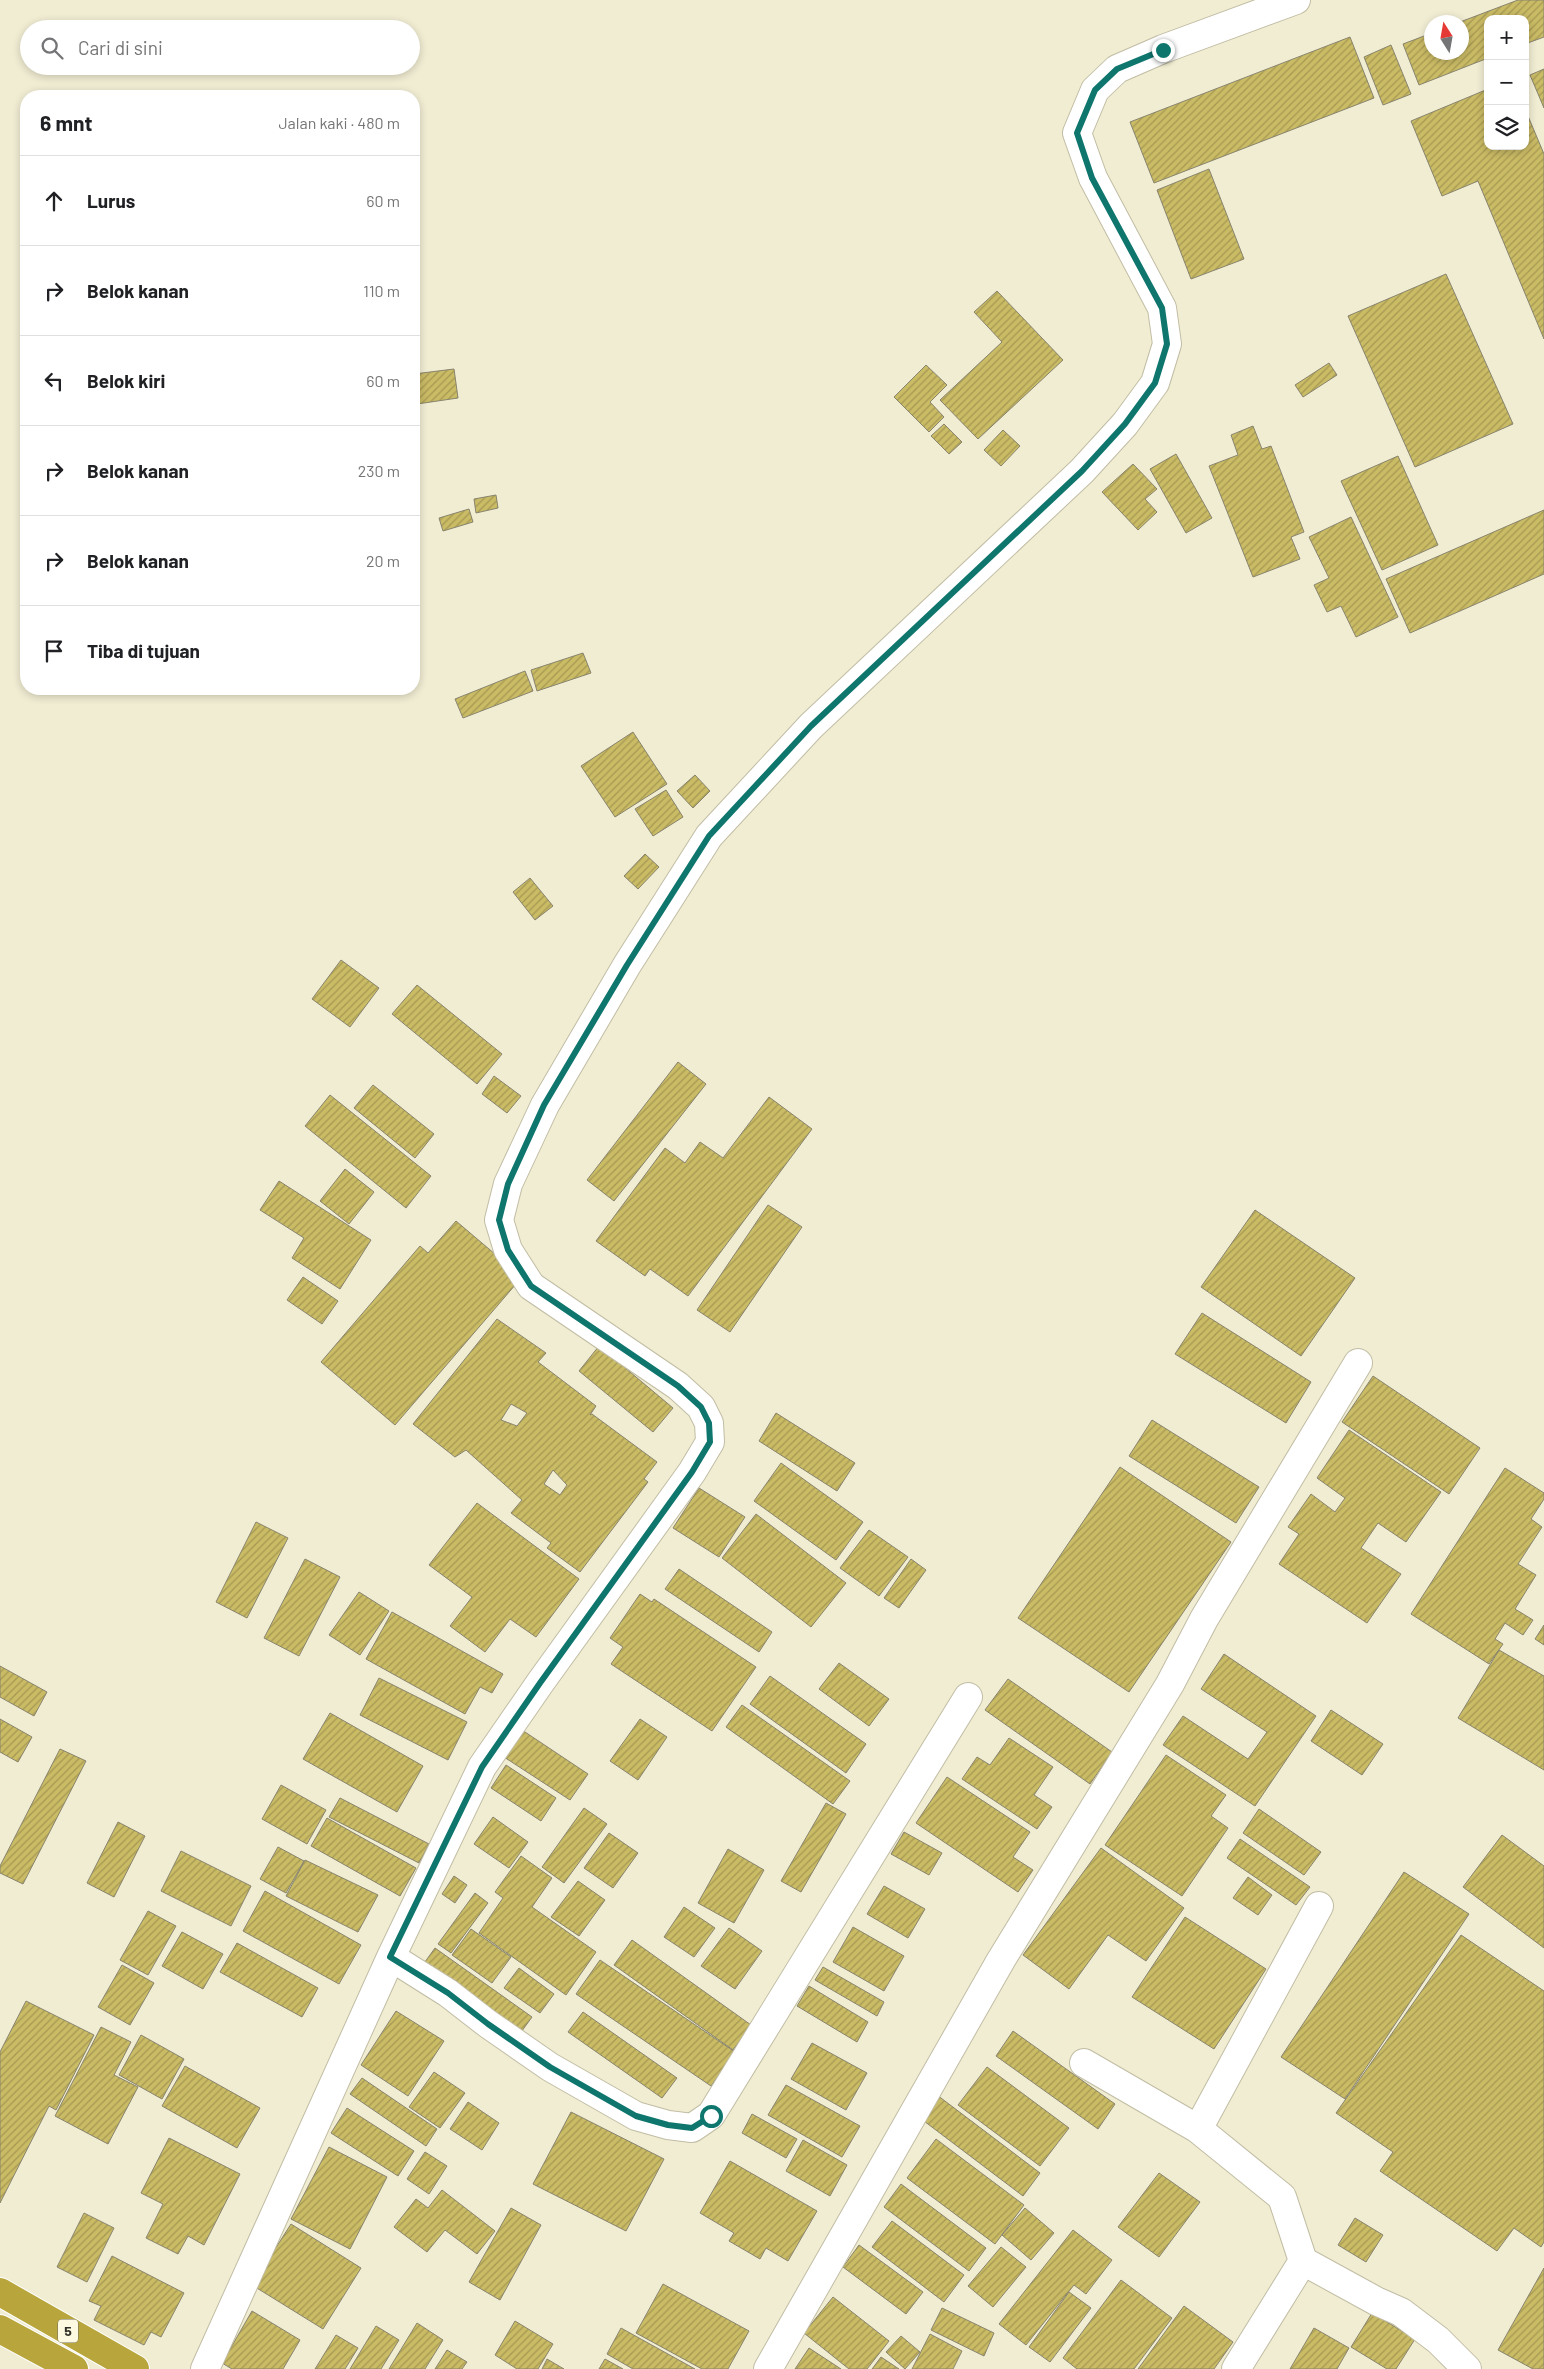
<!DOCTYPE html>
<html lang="id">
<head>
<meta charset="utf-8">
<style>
  body { margin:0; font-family:Barlow,sans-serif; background:#f2f2f2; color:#202124 }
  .controls { position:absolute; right:15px; top:15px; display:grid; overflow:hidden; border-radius:10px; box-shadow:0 2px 8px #0003 }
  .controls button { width:45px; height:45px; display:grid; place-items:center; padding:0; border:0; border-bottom:1px solid #e0e0e0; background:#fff; color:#202124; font:25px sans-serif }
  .compass { position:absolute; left:1424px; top:15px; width:45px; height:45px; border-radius:50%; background:#fff; box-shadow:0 2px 8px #0003; rotate:349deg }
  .stop { position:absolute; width:15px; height:15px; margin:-11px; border:4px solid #0f766e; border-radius:50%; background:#fff }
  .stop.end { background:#0f766e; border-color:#fff; box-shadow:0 1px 5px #0008 }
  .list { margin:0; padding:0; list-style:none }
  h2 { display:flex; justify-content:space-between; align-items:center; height:65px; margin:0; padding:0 20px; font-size:21px }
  h2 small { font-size:16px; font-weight:400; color:#757577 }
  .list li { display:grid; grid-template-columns:32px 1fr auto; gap:15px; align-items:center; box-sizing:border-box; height:90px; padding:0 20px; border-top:1px solid #e0e0e0 }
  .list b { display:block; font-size:19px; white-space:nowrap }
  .list em { font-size:16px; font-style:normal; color:#757577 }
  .icon { flex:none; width:28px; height:28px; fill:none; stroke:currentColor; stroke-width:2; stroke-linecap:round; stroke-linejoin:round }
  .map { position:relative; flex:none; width:1544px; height:2369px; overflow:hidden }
  .search { position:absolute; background:#fff; box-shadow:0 2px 8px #0003; left:20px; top:20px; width:400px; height:55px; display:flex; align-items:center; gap:12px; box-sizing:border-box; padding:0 18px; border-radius:28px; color:#757577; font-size:19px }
  .panel { position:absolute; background:#fff; box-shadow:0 2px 8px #0003; left:20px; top:90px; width:400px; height:605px; border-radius:20px }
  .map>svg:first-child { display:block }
</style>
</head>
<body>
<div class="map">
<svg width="1544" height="2369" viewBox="0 0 1544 2369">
  <defs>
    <pattern id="building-hatch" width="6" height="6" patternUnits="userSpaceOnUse" patternTransform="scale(1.25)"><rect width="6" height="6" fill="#cabb65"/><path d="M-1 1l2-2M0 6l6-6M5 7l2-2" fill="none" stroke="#a59853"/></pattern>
  </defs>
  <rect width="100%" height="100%" fill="#f1edd3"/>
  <path fill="url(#building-hatch)" stroke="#88846d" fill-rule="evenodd" d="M1518 0H1544V37L1525 44V19H1488V58L1419 85 1403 44 1432 33V52H1462V22H1460Z
    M1350 37 1374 98 1154 183 1130 122Z
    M1391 45 1411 94 1383 105 1364 57Z
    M1544 69V108L1530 75Z
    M1488 89V146H1525V109L1544 154V339L1478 181 1442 196 1411 121Z
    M1209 169 1244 259 1191 279 1157 190Z
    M1446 274 1513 424 1415 467 1348 316Z
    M997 291 1063 360 978 439 940 400 1002 342 974 312Z
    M1329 363 1337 375 1303 397 1295 385Z
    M926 365 947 385 930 402 944 417 929 432 894 397Z
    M454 369 458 398 417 404 414 374Z
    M944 424 962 442 949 454 931 436Z
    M1253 426 1262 449 1271 446 1304 532 1291 537 1300 559 1253 577 1209 466 1238 455 1231 435Z
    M1003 430 1020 446 1001 466 984 450Z
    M1176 454 1212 518 1186 533 1150 469Z
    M1398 456 1438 545 1382 570 1341 481Z
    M1133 464 1157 489 1145 499 1157 512 1138 530 1102 492Z
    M496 495 498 508 476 513 474 499Z
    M469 509 473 522 443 531 439 518Z
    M1544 510V574L1410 633 1386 579Z
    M1351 517 1398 617 1356 637 1341 606 1327 612 1314 585 1329 578 1309 537Z
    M583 653 591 673 537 691 531 670Z
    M525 671 533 691 463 718 455 699Z
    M633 732 667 784 615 817 581 766Z
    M695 775 710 791 693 808 677 791Z
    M666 790 683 817 653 836 635 809Z
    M645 854 659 867 638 889 624 876Z
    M530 878 553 906 535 920 513 892Z
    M341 960 379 988 350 1027 312 999Z
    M417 985 502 1054 477 1084 392 1014Z
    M678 1062 706 1084 614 1201 587 1180Z
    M494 1076 521 1096 507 1113 482 1094Z
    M373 1085 434 1134 415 1158 354 1108Z
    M330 1095 431 1176 406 1208 305 1126Z
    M769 1097 812 1129 688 1296 650 1269 645 1276 596 1241 665 1148 685 1163 700 1142 723 1158Z
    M345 1169 374 1192 349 1224 320 1201Z
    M279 1181 371 1240 340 1289 292 1258 304 1238 260 1210Z
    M768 1205 802 1227 730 1332 697 1310Z
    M1255 1210 1355 1278 1301 1356 1201 1287Z
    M456 1221 522 1277 395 1425 321 1362 420 1246 428 1253Z
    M303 1277 338 1301 322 1324 287 1300Z
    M1202 1313 1311 1382 1286 1423 1175 1354Z
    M497 1319 546 1353 538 1362 596 1406 590 1415 592 1414 657 1462 644 1479 648 1482 580 1572 547 1548 551 1543 511 1513 522 1500 466 1450 455 1457 413 1424ZM511 1404 527 1413 517 1426 501 1420ZM553 1470 567 1485 560 1495 544 1484Z
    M599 1346 673 1408 653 1432 579 1371Z
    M1373 1376 1480 1448 1449 1494 1342 1422Z
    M776 1413 855 1463 837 1491 759 1441Z
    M1152 1420 1259 1487 1236 1523 1129 1456Z
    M1349 1430 1441 1492 1406 1542 1378 1523 1361 1548 1401 1574 1367 1623 1279 1564 1299 1534 1288 1527 1311 1494 1335 1512 1345 1498 1317 1478Z
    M781 1463 863 1522 836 1560 754 1501Z
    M1120 1467 1231 1542 1129 1692 1018 1618Z
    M1505 1468 1544 1493V1499L1531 1519 1542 1527 1518 1564 1536 1575 1515 1609 1533 1620 1523 1635 1505 1623 1495 1639 1503 1644 1489 1664 1411 1614Z
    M699 1488 745 1517 719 1557 673 1528Z
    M477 1503 579 1579 536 1637 510 1619 485 1652 450 1626 472 1597 429 1565Z
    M756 1514 846 1583 811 1627 722 1558Z
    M256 1522 288 1538 247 1618 216 1602Z
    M869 1530 908 1557 879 1596 840 1568Z
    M305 1559 340 1577 299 1656 264 1638Z
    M911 1559 926 1570 899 1608 884 1598Z
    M679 1569 772 1632 759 1652 665 1589Z
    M359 1592 389 1611 360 1655 329 1635Z
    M640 1594 652 1602 654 1599 756 1667 712 1731 611 1664 623 1647 610 1638Z
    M392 1612 503 1674 492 1693 480 1687 465 1714 366 1659Z
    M1544 1625V1645L1535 1639Z
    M1499 1650 1544 1676V1770L1458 1718Z
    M1224 1654 1316 1716 1255 1806 1163 1745 1183 1716 1248 1759 1267 1732 1201 1689Z
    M839 1663 889 1699 869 1726 819 1689Z
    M0 1666 47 1692 34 1716 0 1697Z
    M770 1676 866 1744 846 1773 750 1704Z
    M379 1678 467 1722 448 1760 360 1715Z
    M1008 1679 1112 1752 1090 1784 985 1710Z
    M742 1705 850 1781 833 1804 726 1727Z
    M1331 1710 1383 1744 1362 1775 1311 1741Z
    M330 1713 423 1766 397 1812 303 1759Z
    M0 1719 32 1737 18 1762 0 1752Z
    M640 1719 667 1737 638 1780 610 1761Z
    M522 1730 588 1774 570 1800 504 1757Z
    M1009 1738 1053 1767 1034 1795 1052 1807 1037 1829 962 1779 977 1757 990 1765Z
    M60 1749 86 1761 23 1884 0 1873V1866Z
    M1166 1755 1226 1795 1211 1816 1228 1828 1182 1896 1105 1845Z
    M506 1765 556 1798 541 1821 491 1788Z
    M947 1777 1030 1832 1013 1857 1033 1870 1018 1892 916 1823Z
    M281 1785 326 1810 307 1844 262 1819Z
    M340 1798 429 1844 419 1863 329 1817Z
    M826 1803 846 1814 801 1892 781 1881Z
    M584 1808 607 1824 564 1883 542 1867Z
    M1259 1809 1321 1852 1304 1875 1243 1833Z
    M493 1817 528 1842 509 1868 474 1844Z
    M327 1818 416 1868 400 1896 311 1846Z
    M118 1822 145 1836 114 1897 87 1883Z
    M904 1832 942 1853 929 1875 891 1854Z
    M609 1833 638 1853 613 1888 584 1868Z
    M1502 1835 1544 1866V1948L1463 1887Z
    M1240 1839 1310 1887 1296 1905 1227 1858Z
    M278 1847 304 1861 286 1893 260 1879Z
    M1101 1848 1184 1908 1146 1961 1108 1935 1069 1989 1023 1955Z
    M728 1849 764 1870 734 1923 698 1903Z
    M181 1851 251 1886 231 1926 161 1891Z
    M521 1856 552 1878 532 1907 596 1952 566 1995 479 1933 503 1898 495 1892Z
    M305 1860 378 1895 358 1932 286 1896Z
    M1404 1872 1469 1914 1345 2099 1281 2057Z
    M454 1876 467 1885 455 1903 442 1894Z
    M1248 1877 1272 1895 1258 1915 1233 1898Z
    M578 1881 605 1900 579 1936 551 1917Z
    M884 1886 925 1909 908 1938 867 1914Z
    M265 1891 361 1945 339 1984 243 1931Z
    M475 1893 488 1903 451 1953 438 1944Z
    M684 1907 715 1928 694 1957 664 1937Z
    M148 1911 176 1926 148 1975 120 1960Z
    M1185 1917 1266 1969 1214 2049 1132 1997Z
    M853 1927 904 1956 884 1991 833 1962Z
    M729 1928 762 1951 735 1989 701 1966Z
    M471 1929 511 1957 492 1983 452 1955Z
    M182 1932 223 1954 203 1989 162 1966Z
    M1461 1935 1544 1991V2242L1541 2247 1514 2228 1497 2251 1380 2171 1393 2152 1336 2113Z
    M632 1940 751 2025 733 2050 614 1965Z
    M237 1943 318 1988 302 2017 220 1972Z
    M435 1948 532 2017 519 2035 422 1966Z
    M600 1960 735 2052 711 2086 576 1994Z
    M122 1965 154 1983 130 2025 98 2007Z
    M823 1967 884 2002 877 2016 815 1980Z
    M519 1968 554 1994 540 2013 504 1988Z
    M809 1986 868 2022 857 2042 797 2006Z
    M26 2001 94 2035 56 2110 49 2106 0 2203V2052Z
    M396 2011 444 2041 408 2096 361 2065Z
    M583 2012 677 2078 662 2098 568 2032Z
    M101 2027 131 2042 114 2075 138 2087 108 2144 55 2116Z
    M1013 2031 1115 2104 1098 2129 996 2056Z
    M141 2035 184 2059 162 2099 119 2075Z
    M812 2043 867 2073 846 2110 791 2079Z
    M185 2066 260 2108 237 2148 162 2106Z
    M987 2067 1069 2128 1040 2166 958 2105Z
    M434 2072 465 2093 440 2128 409 2107Z
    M362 2078 437 2129 426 2146 350 2094Z
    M786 2085 860 2126 842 2157 768 2115Z
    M937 2095 1040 2173 1023 2196 920 2118Z
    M468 2102 499 2123 482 2150 450 2129Z
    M347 2108 414 2151 398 2176 331 2133Z
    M571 2112 664 2159 626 2231 533 2184Z
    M752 2114 797 2139 786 2158 742 2133Z
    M169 2138 240 2174 204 2245 188 2236 178 2254 146 2238 163 2204 141 2193Z
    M936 2139 1024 2205 995 2244 907 2178Z
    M803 2140 847 2165 830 2196 786 2171Z
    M329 2147 387 2177 350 2249 291 2219Z
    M425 2152 447 2166 429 2194 407 2179Z
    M730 2161 817 2211 788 2261 766 2248 760 2259 729 2241 734 2233 700 2213Z
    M1159 2173 1200 2202 1159 2257 1118 2227Z
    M901 2184 986 2248 969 2271 884 2207Z
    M442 2190 495 2231 477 2254 445 2230 427 2252 394 2227 416 2199 428 2208Z
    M511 2208 541 2225 500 2300 469 2282Z
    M1025 2208 1054 2233 1031 2260 1002 2235Z
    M84 2213 114 2228 87 2282 57 2267Z
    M1355 2218 1383 2235 1366 2262 1338 2245Z
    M892 2221 964 2275 944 2302 872 2247Z
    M291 2224 361 2268 323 2329 252 2285Z
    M1073 2230 1112 2260 1086 2294 1074 2285 1026 2345 999 2324Z
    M859 2245 923 2292 906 2314 843 2267Z
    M1001 2247 1026 2267 993 2307 968 2286Z
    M112 2256 184 2293 161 2337 151 2332 144 2345 94 2320 101 2306 89 2301Z
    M1544 2268V2369H1533L1498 2350Z
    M1121 2280 1172 2318 1134 2369H1077L1063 2358Z
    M663 2284 749 2331 728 2369H702L636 2333Z
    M1069 2292 1091 2308 1050 2362 1029 2347Z
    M833 2297 889 2341 867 2369H849L804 2333Z
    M1184 2306 1233 2342 1214 2369H1138Z
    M942 2308 994 2333 984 2356 931 2330Z
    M252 2311 300 2340 283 2369H232L222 2363Z
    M1372 2313 1415 2339 1396 2369H1387L1351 2347Z
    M515 2321 553 2344 538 2369H517L495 2355Z
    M417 2323 443 2340 425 2369H389Z
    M376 2326 399 2340 381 2369H350Z
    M621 2328 695 2369H633L607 2354Z
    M1314 2328 1349 2348 1337 2369H1290Z
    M930 2334 962 2351 953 2369H912Z
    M336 2335 358 2348 345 2369H315Z
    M901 2336 920 2352 905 2369 886 2352Z
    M809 2348 841 2369H795Z
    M447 2350 467 2362 462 2369H435Z
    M881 2357 899 2369H872Z
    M547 2359 564 2369H542Z
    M605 2359 623 2369H599Z"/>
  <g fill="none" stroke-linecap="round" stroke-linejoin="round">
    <defs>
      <path id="minor" d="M391 1957 448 1993 488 2024 550 2067 636 2116 668 2125 692 2128 711 2115 968 1697
        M1084 2063 1198 2129 1282 2197 1303 2261 1236 2369
        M1198 2129 1319 1906
        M1303 2261 1376 2301 1401 2312 1438 2340 1467 2369
        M205 2369 391 1957 482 1767 540 1683 692 1472 710 1442 709 1423 701 1407 678 1386 531 1286 508 1250 499 1220 508 1184 545 1105 627 965 709 836 811 726 1082 471 1125 424 1155 383 1167 344 1162 308 1093 178 1077 133 1095 90 1117 69 1163 49 1296 0
        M768 2369 1001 1960 1170 1684 1204 1619 1358 1363"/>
      <path id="highway" d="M0 2292 135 2369
        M0 2329 74 2369"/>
    </defs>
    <use href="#minor" stroke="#c1bda4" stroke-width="30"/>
    <use href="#highway" stroke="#fff" stroke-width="30"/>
    <use href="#minor" stroke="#fff" stroke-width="28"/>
    <use href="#highway" stroke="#b8a63d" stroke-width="28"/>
  </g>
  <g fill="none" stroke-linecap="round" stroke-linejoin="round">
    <path stroke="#0f766e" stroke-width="6" d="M711 2116 692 2128 668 2125 636 2116 550 2067 488 2024 448 1993 390 1957 482 1767 540 1683 692 1472 710 1442 709 1423 701 1407 678 1386 531 1286 508 1250 499 1220 508 1184 544 1105 627 965 709 836 811 726 1082 471 1125 424 1155 383 1167 344 1162 308 1092 178 1077 133 1095 90 1117 69 1163 50"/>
  </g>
  <g text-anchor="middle" stroke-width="4" stroke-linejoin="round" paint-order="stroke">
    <rect fill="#fefae1" stroke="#6e6d5e" stroke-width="1" x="58" y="2319.5" width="20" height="23" rx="4"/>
    <g font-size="14" font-weight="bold" fill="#313026">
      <text x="68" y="2336">5</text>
    </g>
  </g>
</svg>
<div class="controls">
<button>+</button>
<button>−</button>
<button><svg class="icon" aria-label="layers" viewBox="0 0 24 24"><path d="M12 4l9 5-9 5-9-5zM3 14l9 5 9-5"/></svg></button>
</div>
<svg class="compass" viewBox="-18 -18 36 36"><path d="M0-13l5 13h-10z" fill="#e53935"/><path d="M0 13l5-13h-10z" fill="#757577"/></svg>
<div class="stop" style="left:711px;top:2116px"></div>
<div class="stop end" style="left:1163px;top:50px"></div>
<div class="search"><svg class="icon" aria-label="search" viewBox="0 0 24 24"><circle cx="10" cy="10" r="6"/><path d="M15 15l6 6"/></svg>Cari di sini</div>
<section class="panel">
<h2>6 mnt<small>Jalan kaki · 480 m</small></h2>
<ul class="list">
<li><svg class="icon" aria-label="ahead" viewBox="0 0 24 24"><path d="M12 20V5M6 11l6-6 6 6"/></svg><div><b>Lurus</b></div><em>60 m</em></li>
<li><svg class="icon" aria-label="right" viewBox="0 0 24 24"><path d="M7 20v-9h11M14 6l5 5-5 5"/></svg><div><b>Belok kanan</b></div><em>110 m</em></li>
<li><svg class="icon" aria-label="left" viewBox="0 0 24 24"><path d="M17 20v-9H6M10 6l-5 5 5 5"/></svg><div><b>Belok kiri</b></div><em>60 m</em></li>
<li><svg class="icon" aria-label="right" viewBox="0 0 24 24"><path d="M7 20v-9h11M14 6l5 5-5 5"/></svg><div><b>Belok kanan</b></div><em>230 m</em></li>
<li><svg class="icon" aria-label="right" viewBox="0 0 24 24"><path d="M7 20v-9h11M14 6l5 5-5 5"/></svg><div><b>Belok kanan</b></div><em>20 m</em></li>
<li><svg class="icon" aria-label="arrive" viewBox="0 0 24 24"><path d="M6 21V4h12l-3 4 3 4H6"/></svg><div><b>Tiba di tujuan</b></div></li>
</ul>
</section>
</div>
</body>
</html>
